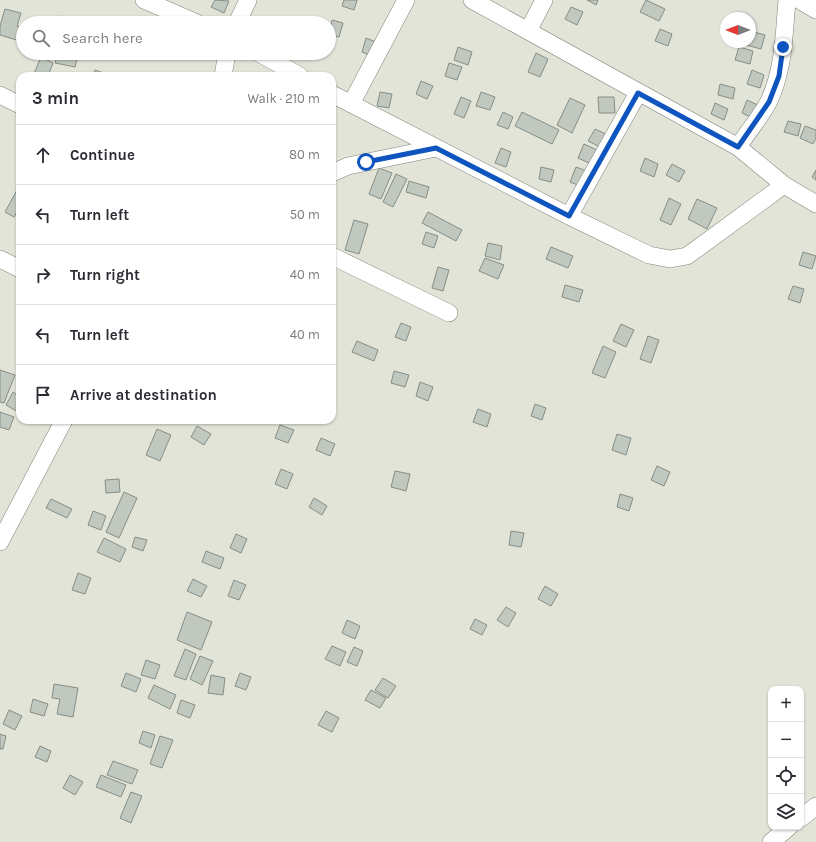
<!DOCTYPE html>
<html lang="en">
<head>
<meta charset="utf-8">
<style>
  body { margin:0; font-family:Karla,sans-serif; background:#f2f2f3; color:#2b2b33 }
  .controls { position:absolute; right:12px; bottom:12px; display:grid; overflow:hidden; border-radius:8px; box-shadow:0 1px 3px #0004 }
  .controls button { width:36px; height:36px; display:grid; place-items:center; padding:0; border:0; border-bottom:1px solid #e1e1e2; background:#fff; color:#2b2b33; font:20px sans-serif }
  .compass { position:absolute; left:720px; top:12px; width:36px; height:36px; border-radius:50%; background:#fff; box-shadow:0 1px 3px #0004; rotate:270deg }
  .stop { position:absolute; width:12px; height:12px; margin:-9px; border:3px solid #0e55bf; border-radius:50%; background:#fff }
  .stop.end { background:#0e55bf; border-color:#fff; box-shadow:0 1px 4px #0008 }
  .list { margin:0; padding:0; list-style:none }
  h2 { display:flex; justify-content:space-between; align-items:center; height:52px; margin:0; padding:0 16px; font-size:17px }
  h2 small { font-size:13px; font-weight:400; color:#7c7c81 }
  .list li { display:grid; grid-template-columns:26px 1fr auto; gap:12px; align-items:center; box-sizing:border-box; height:60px; padding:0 16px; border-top:1px solid #e1e1e2 }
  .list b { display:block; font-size:15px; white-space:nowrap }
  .list em { font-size:13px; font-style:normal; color:#7c7c81 }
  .icon { flex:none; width:22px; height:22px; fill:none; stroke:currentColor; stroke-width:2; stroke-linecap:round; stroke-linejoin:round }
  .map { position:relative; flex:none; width:816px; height:842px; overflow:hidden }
  .search { position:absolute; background:#fff; box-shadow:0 1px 3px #0004; left:16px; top:16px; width:320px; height:44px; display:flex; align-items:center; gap:10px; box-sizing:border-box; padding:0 14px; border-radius:22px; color:#7c7c81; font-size:15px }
  .panel { position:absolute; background:#fff; box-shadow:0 1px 3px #0004; left:16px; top:72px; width:320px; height:352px; border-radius:12px }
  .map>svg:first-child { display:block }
</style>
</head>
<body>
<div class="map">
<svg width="816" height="842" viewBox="0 0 816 842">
  <rect width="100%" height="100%" fill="#e2e4d8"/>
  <path fill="#c0c8bf" stroke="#868e85" d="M215 0 229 1 224 13 211 7Z
    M344 0H357L354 10 342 6Z
    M587 0H598L596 5Z
    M646 0 665 9 659 21 640 12Z
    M571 7 583 12 577 25 565 19Z
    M5 9 21 13 17 26 23 28V42L0 35V26Z
    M58 16 70 20 69 23H55Z
    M332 20 343 23 339 37 329 35Z
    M660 29 672 34 668 46 655 41Z
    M750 31 765 35 761 49 746 45V42H750Z
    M366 38 381 44 376 58 362 52Z
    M458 47 472 52 468 65 454 60Z
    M739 47 753 51 750 64 735 60Z
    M44 53H55L53 58Z
    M58 53H70L78 55 75 67 55 63Z
    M536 53 548 59 540 77 528 72Z
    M41 57 53 63 48 76H33Z
    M449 63 462 67 457 80 445 76Z
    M95 70 109 75V76H93Z
    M752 70 764 75 760 88 747 84Z
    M421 81 433 86 427 99 416 94Z
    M720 84 735 88 733 99 718 95Z
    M380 92 392 94 389 108 377 106Z
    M481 92 495 97 490 110 476 106Z
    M461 97 471 101 464 118 454 114Z
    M598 97H614L615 113H599Z
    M570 98 585 105 572 133 557 125Z
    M747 100 758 105 753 118 742 113Z
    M715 103 728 109 724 120 711 114Z
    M503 112 513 117 508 129 497 125Z
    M522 112 559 130 552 144 515 126Z
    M788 121 801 124 798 136 784 132Z
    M805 126 816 130V138L813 144 800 138Z
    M595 129 606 134 600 147 588 141Z
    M584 144 597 150 591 164 578 158Z
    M501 148 511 152 506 167 495 163Z
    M645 158 658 164 654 177 640 171Z
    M672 164 685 171 679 182 666 175Z
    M541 167 554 170 551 182 539 179Z
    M576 167 587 171 580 186 570 182Z
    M379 168 392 173 381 199 369 194Z
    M816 170V180L812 177Z
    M396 174 407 179 393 207 383 202Z
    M409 181 429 187 426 198 406 192Z
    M17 190 20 192V207L14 217 5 212Z
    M669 198 681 204 671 225 660 220Z
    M697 199 717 208 707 229 688 219Z
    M428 212 462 230 456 241 422 223Z
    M354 220 368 224 359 254 345 250Z
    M426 232 438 236 434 248 422 244Z
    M488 243 502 246 500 260 485 256Z
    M551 247 573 256 568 268 546 259Z
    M803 252 816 256 812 269 799 265Z
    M485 258 504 265 498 279 479 271Z
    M438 267 449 270 443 291 432 288Z
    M565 285 583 290 579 302 562 297Z
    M793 286 804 289 800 303 788 299Z
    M401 323 411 327 406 341 395 337Z
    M621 324 634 330 626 347 613 341Z
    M648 336 659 340 651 363 640 359Z
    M357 341 378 350 374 361 352 352Z
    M603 346 616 352 605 378 592 373Z
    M0 370 15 375 4 403 0 402Z
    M394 371 409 375 405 387 391 383Z
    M420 382 433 387 428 401 416 396Z
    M13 392 20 397V413L6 405Z
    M535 404 546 408 542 420 531 416Z
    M478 409 491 414 487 427 473 422Z
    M0 412 14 417 9 430 0 427Z
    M280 425 294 430 288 443 275 438Z
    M197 426 211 434 204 445 191 437Z
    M157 429 171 435 160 461 146 455Z
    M617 434 631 438 626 455 612 450Z
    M321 438 335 444 330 456 316 450Z
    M657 466 670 472 664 486 651 480Z
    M281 469 293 474 287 489 275 484Z
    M395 471 410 474 406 491 391 487Z
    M119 479 120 492 106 493 105 480Z
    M124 492 137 498 119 538 106 532Z
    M620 494 633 498 629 511 617 507Z
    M314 498 327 506 322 515 309 507Z
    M51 499 72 509 67 518 46 508Z
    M93 511 106 516 101 530 88 525Z
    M511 531 524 533 521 547 509 545Z
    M236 534 247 539 241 553 230 548Z
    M135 537 147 540 143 551 132 547Z
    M104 538 126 549 120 562 97 552Z
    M206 551 224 558 220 569 202 562Z
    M78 573 91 578 85 594 72 590Z
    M193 579 207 586 201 597 187 591Z
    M234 580 246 585 239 600 228 596Z
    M545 586 558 594 551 606 538 599Z
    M506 607 516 613 508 627 497 620Z
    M187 612 212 622 201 650 177 640Z
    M475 619 487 625 482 635 470 629Z
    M347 620 360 626 355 639 342 633Z
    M332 646 346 652 340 666 325 659Z
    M354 647 363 651 357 666 347 662Z
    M185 649 196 654 186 680 174 676Z
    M200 656 213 661 202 685 190 679Z
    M146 660 160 665 155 679 141 675Z
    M126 673 141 679 136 692 121 686Z
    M240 673 251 677 246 690 235 686Z
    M211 675 225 678 223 695 208 693Z
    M383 678 396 686 388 698 375 690Z
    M54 684 78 688 73 717 57 714 60 699 52 698Z
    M154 685 176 695 170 709 148 698Z
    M371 690 386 698 380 708 365 700Z
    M33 699 48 704 44 716 30 712Z
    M181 700 195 705 190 718 177 713Z
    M9 710 22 716 15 730 3 724Z
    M326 711 339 718 332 732 318 725Z
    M143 731 155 735 151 748 139 743Z
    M0 734 6 736 3 749H0Z
    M160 736 173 740 162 768 150 764Z
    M40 746 51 751 47 762 35 757Z
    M113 761 138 770 132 784 107 775Z
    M70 775 83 782 75 795 63 788Z
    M101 775 126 785 121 797 96 787Z
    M131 792 142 796 131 823 120 818Z"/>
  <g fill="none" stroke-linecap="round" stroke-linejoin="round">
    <defs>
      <path id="street" d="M144 0 197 23
        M472 0 738 147 784 185 816 204
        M799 0 816 10
        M237 23 248 0
        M528 31 544 0
        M259 53 300 76
        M223 76 227 53
        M332 94 569 216 649 255 670 259 687 256 784 185
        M0 95 20 105
        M351 104 406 0
        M738 147C747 133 762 115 769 101 784 69 784 34 787 0
        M332 173 348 166 436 148
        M569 216 638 93
        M332 256 449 313
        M0 259 20 269
        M0 542 64 420
        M801 818 816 806
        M771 842 789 827"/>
    </defs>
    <use href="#street" stroke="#818378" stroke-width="18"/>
    <use href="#street" stroke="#fff" stroke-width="17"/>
  </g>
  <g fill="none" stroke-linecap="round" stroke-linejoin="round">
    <path stroke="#0e55bf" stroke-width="5" d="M366 162 436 148 569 216 638 93 738 147 769 102 779 76 783 47"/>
  </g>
</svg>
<div class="controls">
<button>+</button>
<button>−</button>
<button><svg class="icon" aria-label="locate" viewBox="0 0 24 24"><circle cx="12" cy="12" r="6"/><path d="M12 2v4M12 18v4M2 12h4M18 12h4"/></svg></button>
<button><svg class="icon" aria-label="layers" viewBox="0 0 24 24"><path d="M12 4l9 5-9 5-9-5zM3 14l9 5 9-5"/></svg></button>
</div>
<svg class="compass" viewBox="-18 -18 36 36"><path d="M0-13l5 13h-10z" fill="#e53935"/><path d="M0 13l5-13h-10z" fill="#7c7c81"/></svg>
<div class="stop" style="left:366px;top:162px"></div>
<div class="stop end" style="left:783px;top:47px"></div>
<div class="search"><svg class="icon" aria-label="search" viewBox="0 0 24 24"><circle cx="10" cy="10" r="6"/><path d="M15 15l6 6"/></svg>Search here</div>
<section class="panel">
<h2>3 min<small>Walk · 210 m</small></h2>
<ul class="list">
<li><svg class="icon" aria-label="ahead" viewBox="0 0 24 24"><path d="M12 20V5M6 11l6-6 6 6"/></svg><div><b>Continue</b></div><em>80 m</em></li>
<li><svg class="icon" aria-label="left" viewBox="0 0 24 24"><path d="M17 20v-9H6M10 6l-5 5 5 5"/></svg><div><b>Turn left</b></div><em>50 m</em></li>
<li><svg class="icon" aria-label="right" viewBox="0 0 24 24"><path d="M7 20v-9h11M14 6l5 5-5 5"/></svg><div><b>Turn right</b></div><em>40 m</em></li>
<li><svg class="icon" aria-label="left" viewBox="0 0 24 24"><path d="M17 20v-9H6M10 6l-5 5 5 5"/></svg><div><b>Turn left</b></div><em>40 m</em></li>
<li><svg class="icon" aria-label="arrive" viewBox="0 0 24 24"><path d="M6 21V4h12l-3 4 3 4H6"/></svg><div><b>Arrive at destination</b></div></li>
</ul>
</section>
</div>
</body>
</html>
